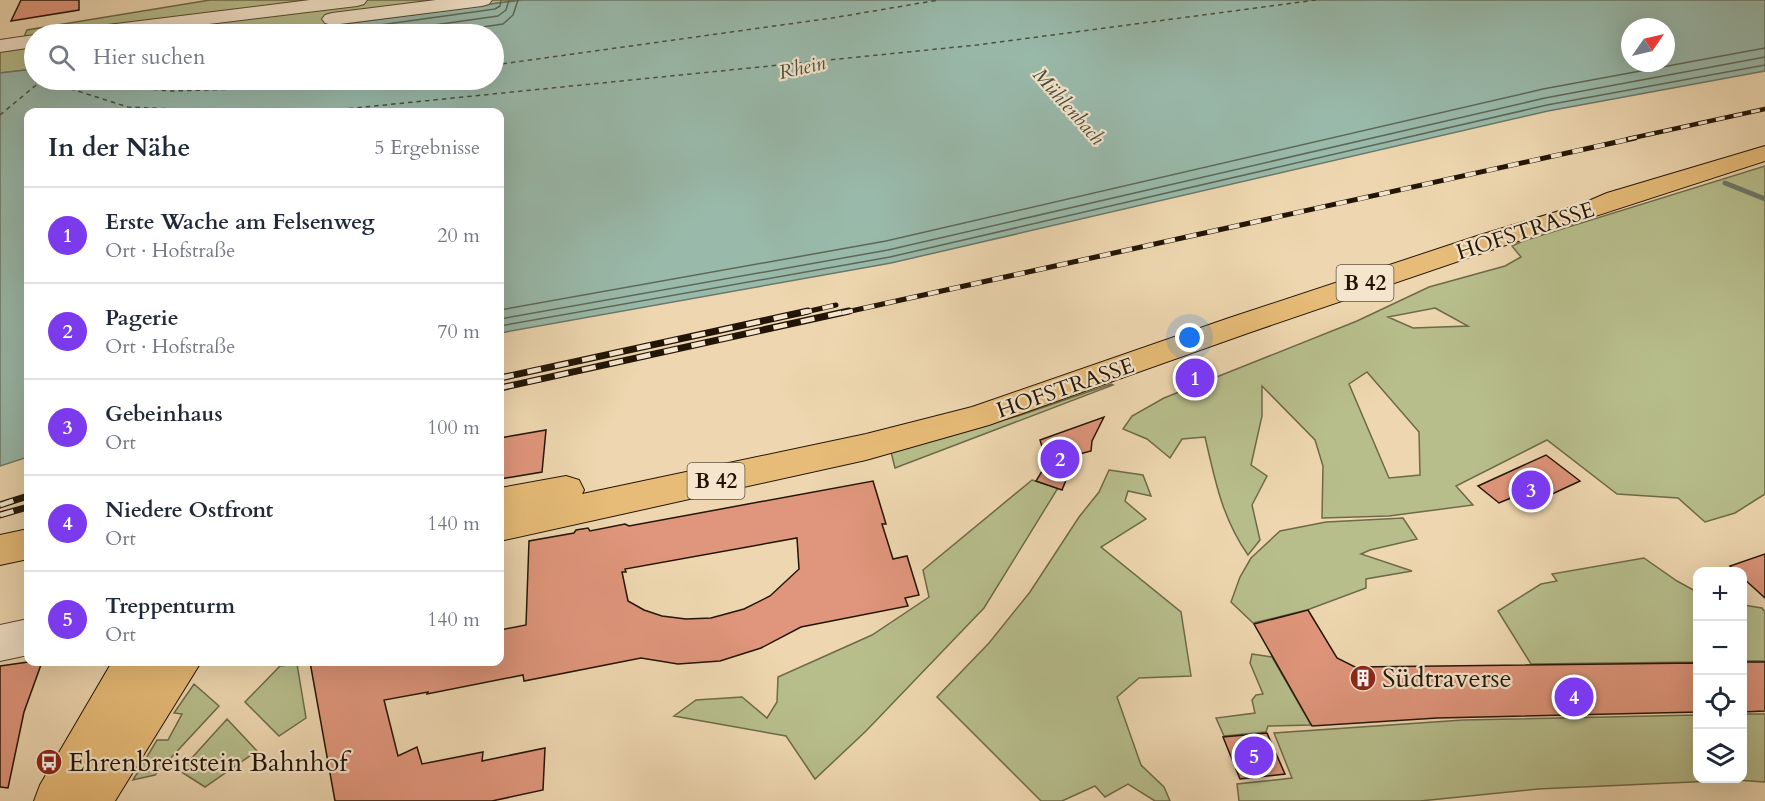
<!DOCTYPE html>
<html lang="de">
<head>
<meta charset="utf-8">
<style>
  body { margin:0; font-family:Cardo,serif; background:#f6f6f7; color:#1f2937 }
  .controls { position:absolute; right:18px; bottom:18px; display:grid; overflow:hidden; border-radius:12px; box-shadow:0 6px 24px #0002 }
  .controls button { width:54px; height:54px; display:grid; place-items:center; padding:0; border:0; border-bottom:2px solid #e0e1e3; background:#fff; color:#1f2937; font:30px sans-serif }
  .compass { position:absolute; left:1621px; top:18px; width:54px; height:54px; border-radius:50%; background:#fff; box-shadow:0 6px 24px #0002; rotate:56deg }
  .you { position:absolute; left:1190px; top:338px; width:21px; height:21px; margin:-15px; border:4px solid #fff; border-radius:50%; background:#1a73e8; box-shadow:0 0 0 9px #1a73e833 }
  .badge { display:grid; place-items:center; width:39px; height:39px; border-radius:50%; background:#7c3aed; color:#fff; font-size:20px; font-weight:700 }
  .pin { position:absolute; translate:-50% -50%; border:3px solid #fff; box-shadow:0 2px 6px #0006 }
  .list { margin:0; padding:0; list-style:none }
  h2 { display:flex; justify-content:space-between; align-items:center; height:78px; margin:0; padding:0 24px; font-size:26px }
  h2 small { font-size:20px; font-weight:400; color:#747a83 }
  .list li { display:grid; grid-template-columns:39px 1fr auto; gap:18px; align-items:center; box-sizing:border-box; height:96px; padding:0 24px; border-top:2px solid #e0e1e3 }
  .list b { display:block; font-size:22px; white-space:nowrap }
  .list p { margin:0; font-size:20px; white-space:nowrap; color:#747a83 }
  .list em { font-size:20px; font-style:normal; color:#747a83 }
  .icon { flex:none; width:33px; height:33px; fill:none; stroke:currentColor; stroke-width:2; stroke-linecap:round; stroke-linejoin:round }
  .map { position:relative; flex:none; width:1765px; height:801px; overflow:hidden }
  .search { position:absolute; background:#fff; box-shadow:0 6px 24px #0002; left:24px; top:24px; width:480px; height:66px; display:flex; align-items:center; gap:15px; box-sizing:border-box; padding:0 21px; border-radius:33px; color:#747a83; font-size:22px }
  .panel { position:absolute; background:#fff; box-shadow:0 6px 24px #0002; left:24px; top:108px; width:480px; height:558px; border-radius:12px }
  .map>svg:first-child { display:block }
</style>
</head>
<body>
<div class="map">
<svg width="1765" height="801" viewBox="0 0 1765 801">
  <rect width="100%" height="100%" fill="#eed7b0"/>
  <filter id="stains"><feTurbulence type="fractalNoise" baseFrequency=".00333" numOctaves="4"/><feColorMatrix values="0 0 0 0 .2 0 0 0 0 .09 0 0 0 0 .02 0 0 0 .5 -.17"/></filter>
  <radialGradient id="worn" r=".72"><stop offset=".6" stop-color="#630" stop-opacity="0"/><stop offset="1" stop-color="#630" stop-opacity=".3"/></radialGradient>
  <path fill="#b7be8c" stroke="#6d6a48" stroke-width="1.5" fill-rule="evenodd" d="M210 0H522L268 34H34V69L0 73V40L24 37 27 30Z
    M1765 166V494L1735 513 1705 522 1678 498 1617 494 1547 440 1456 486 1473 505 1389 516 1322 518 1323 466 1315 440 1262 386V416L1251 465 1267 476 1252 505 1260 540 1248 555C1222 518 1215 480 1205 437L1182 439 1170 458 1147 439 1123 429 1132 416 1164 398 1357 321 1429 287 1505 266 1521 257 1512 246 1523 241ZM1435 308 1468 326 1413 328 1388 317ZM1367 372 1419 432 1420 475 1389 478 1349 384Z
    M1111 384 1113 385 895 468 891 452 1018 416Z
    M1109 470 1143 475 1151 496 1128 491 1125 501 1146 519 1101 547 1181 612 1191 676 1139 678 1117 697 1141 765 1164 787 1170 801H1155L1128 784 1105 797 1095 786 1062 801H1041L937 697 989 643 1030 592 1079 517 1099 492Z
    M1032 480 1058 488 984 608 866 731 815 779 786 736 674 716 696 700 742 697 767 718 777 702 778 677 872 635 929 597 923 570Z
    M1403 518 1417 539 1370 550 1361 554 1412 571 1366 579V588L1307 610 1253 623 1231 602 1240 577 1251 558 1280 531 1326 522Z
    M1644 558 1677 581 1697 592V662L1531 664 1498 611 1541 584 1557 581 1552 574Z
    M1743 605 1762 608 1765 612V661H1743Z
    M1252 654 1272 657 1311 725 1268 726 1266 732 1224 736 1216 718 1255 713 1252 700 1256 695 1263 694 1250 663Z
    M297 664 306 718 279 736 245 702 280 666Z
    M194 684 219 706 155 775 133 780 157 740H168L182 714 174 713Z
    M1743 714H1765V782L1736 780 1538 789 1420 801H1239L1237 784 1292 778 1274 733 1463 720 1697 715 1698 778H1742Z
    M227 719 257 751 205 787 180 771Z"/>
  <path fill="#99baab" stroke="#6a7869" stroke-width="1.5" fill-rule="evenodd" d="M522 0H1765V71L1548 111 891 263 500 333V112H28V457L0 466V73L34 69V80H494V34H268ZM1630 27H1666V63H1630Z"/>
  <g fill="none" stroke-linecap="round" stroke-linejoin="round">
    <path stroke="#5e6858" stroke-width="1.5" d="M315 34 495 9 500 6 501 0
      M370 34 498 16 506 10 509 0
      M435 34 503 24 513 15 518 0
      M500 310 886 241 1543 89 1765 48
      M500 319 888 250 1545 98 1765 57
      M500 326 890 257 1547 105 1765 65"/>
    <path stroke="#6a7869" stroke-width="5" d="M1725 183 1765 199"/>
    <path stroke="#4c4f3f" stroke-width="1.5" stroke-dasharray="4.5 4" stroke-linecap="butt" d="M494 65 832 18 939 0
      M43 80 171 91 344 86 391 80
      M46 81 128 107 244 112
      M315 112 977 45 1316 0
      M0 115 41 81"/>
  </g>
  <path fill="#e0967c" stroke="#231505" stroke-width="1.5" fill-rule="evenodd" d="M21 0H79V10L11 21Z
    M1104 417 1092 441 1091 451 1076 455 1062 490 1036 481 1047 463 1040 440Z
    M546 430 542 472 500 479V438Z
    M1546 455 1580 481 1522 508 1511 498 1499 503 1478 486Z
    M873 481 886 524H882L893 559 907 556 919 595 905 598 908 606 801 627 761 648 720 661 678 664 641 658 524 681 523 675 427 694 428 692 384 700 398 756 417 747 422 764 483 752 482 761 545 748 543 790 492 801H335L310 662H500V630L526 625 529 541 574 533 576 530 588 528 590 531 625 524 629 526ZM797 538 799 569 770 596 744 609 711 618 686 619 662 616 644 610 628 601 622 572H626L625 569Z
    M1765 554V598L1743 578V572H1736L1730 566Z
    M1308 610 1337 658 1355 667 1698 663V712L1437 718 1312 726 1254 624Z
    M28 662H42L24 712 8 788 0 787V666Z
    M1743 662H1765V711L1743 712Z
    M1267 733 1285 774 1240 779 1223 737Z"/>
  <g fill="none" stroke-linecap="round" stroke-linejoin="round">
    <defs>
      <path id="minor" d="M310 0H367L364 4 357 6 127 34H73L76 30 83 28Z
        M436 0H492L489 4 482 6 332 25 325 23 322 19 325 15 332 13Z
        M34 35V47L0 52V40Z
        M28 619V655L0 661V625Z"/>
      <path id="major" d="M1765 146V161L1500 247 1251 332 989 425 866 460 500 541V488L566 476 579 480 584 490 582 494 866 434 972 407 1229 318 1480 235 1579 205 1607 193Z
        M28 529V559L0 565V535Z
        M112 662H155L153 666 156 662H201L115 801H34L40 785Z"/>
    </defs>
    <use href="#minor" stroke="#564630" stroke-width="2"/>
    <use href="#major" stroke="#231505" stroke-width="2"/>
    <use href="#minor" fill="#f4e5cc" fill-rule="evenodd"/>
    <use href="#major" fill="#e7bc78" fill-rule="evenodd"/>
    <defs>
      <path id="rail-far2" d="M1628 139 1765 109"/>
      <path id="rail-far1" d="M801 313 836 305
        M842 313 1635 138"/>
      <path id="rail" d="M500 378 808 311
        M500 388 849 311
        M0 505 28 496
        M0 515 28 507"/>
    </defs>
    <use href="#rail-far2" stroke="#231505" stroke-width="4.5"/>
    <use href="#rail-far1" stroke="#231505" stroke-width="5"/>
    <use href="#rail" stroke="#231505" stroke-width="7"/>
    <use href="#rail-far2" stroke="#f4e5cc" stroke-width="3" stroke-dasharray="9" stroke-linecap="butt"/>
    <use href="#rail-far1" stroke="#f4e5cc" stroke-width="4" stroke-dasharray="11" stroke-linecap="butt"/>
    <use href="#rail" stroke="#f4e5cc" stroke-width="4.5" stroke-dasharray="14" stroke-linecap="butt"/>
  </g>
  <defs>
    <symbol id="building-disc" viewBox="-11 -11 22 22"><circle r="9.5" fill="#8f2418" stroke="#f4e5cc"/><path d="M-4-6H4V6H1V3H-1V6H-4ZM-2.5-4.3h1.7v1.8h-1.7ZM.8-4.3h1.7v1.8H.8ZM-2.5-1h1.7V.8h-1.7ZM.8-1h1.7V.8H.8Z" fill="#fff"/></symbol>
    <symbol id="bus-disc" viewBox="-11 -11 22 22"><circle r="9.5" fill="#8f2418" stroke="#f4e5cc"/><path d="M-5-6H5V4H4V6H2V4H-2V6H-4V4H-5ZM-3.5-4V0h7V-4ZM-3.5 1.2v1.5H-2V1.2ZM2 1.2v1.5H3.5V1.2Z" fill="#fff"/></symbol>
  </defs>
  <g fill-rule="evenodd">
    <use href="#building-disc" x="1348" y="663" width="30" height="30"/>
    <use href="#bus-disc" x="34" y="747" width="30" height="30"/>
  </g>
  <g text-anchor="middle" stroke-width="4.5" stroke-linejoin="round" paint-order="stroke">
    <g font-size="20" font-style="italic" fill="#4c4f3f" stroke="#f4e5cc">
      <text transform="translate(802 67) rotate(-13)" y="7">Rhein</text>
      <text transform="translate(1069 106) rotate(48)" y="7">Mühlenbach</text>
    </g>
    <g fill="#f4e5cc" stroke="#625341" stroke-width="1.5">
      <rect x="1336.5" y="265" width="57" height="36" rx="4.5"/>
      <rect x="687.5" y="463" width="57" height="36" rx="4.5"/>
    </g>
    <g font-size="21" font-weight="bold" fill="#231505">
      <text x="1365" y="290">B 42</text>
      <text x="716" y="488">B 42</text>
    </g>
    <g font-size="22" fill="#231505" stroke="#f4e5cc">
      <text transform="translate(1525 230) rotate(-18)" y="8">HOFSTRASSE</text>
      <text transform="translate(1065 387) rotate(-19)" y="8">HOFSTRASSE</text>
    </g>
    <g font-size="27" fill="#231505" stroke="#f4e5cc" text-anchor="start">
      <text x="1382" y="687">Südtraverse</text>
      <text x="68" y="771">Ehrenbreitstein Bahnhof</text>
    </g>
  </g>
  <rect width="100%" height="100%" filter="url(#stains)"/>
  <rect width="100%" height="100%" fill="url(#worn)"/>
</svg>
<div class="controls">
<button>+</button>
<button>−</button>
<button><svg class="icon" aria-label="locate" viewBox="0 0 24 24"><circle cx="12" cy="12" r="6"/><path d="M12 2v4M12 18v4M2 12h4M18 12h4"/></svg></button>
<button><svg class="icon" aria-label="layers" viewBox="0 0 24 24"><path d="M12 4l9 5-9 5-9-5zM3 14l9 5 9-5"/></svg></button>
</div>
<svg class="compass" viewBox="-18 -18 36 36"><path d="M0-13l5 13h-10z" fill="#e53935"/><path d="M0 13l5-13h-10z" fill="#747a83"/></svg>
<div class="you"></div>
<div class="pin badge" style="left:1195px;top:378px">1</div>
<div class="pin badge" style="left:1060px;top:459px">2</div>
<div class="pin badge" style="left:1531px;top:490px">3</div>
<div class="pin badge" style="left:1574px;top:697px">4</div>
<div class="pin badge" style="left:1254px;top:756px">5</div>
<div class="search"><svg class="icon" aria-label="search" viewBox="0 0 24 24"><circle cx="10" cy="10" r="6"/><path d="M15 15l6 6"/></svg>Hier suchen</div>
<section class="panel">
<h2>In der Nähe<small>5 Ergebnisse</small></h2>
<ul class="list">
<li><span class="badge">1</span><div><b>Erste Wache am Felsenweg</b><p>Ort · Hofstraße</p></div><em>20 m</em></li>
<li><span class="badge">2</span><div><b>Pagerie</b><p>Ort · Hofstraße</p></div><em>70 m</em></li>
<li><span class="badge">3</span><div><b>Gebeinhaus</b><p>Ort</p></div><em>100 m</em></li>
<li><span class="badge">4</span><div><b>Niedere Ostfront</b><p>Ort</p></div><em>140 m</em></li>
<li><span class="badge">5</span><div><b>Treppenturm</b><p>Ort</p></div><em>140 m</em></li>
</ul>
</section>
</div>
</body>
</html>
